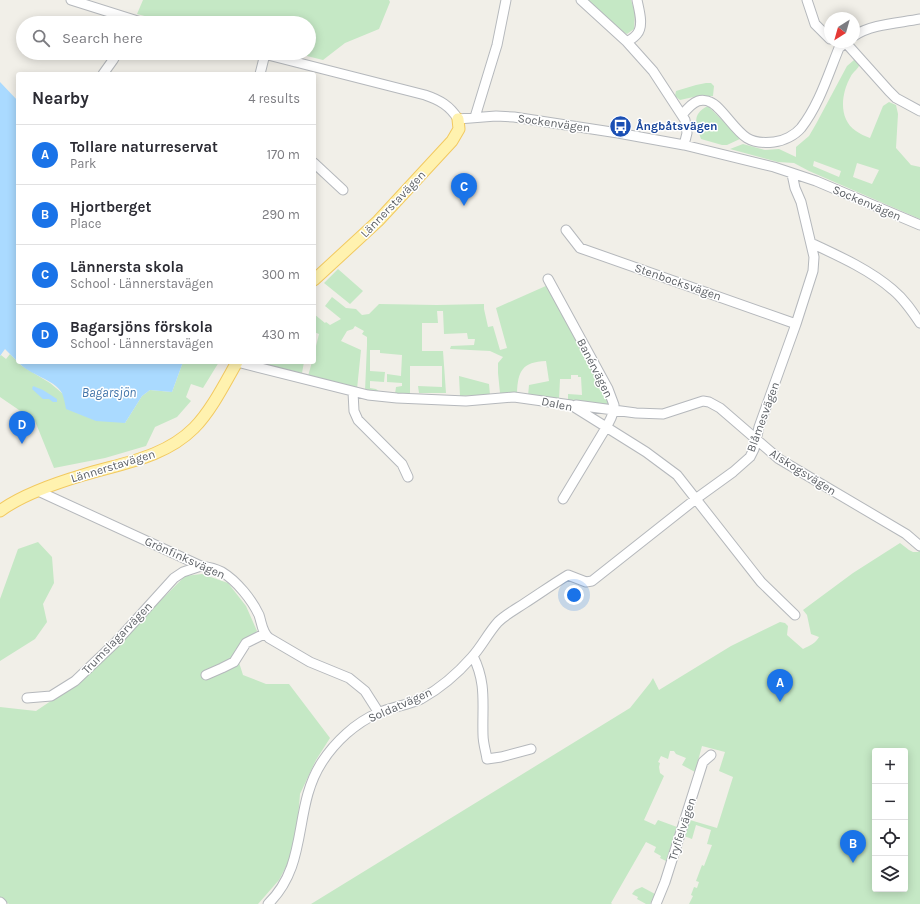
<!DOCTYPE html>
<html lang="en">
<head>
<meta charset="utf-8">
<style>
  body { margin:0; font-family:Karla,sans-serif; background:#f7f7f7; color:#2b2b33 }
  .controls { position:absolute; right:12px; bottom:12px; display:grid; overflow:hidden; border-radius:4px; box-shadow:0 2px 10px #0003 }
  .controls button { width:36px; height:36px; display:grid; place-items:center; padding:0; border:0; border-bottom:1px solid #e1e1e2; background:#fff; color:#2b2b33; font:20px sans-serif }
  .compass { position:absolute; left:824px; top:12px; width:36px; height:36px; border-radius:50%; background:#fff; box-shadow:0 2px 10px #0003; rotate:217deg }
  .you { position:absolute; left:574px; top:595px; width:14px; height:14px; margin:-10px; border:3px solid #fff; border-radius:50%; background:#1a73e8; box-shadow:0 0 0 6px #1a73e833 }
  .badge { display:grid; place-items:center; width:26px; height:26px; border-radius:50%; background:#1a73e8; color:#fff; font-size:13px; font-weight:700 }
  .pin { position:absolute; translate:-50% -33px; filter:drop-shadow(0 1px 2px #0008) }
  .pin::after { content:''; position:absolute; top:21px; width:14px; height:12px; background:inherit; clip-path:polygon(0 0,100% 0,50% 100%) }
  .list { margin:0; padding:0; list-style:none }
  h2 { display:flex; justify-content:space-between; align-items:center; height:52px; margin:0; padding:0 16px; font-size:17px }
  h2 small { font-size:13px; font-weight:400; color:#7c7c81 }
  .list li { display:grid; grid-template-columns:26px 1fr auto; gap:12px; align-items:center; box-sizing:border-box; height:60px; padding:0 16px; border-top:1px solid #e1e1e2 }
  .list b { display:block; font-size:15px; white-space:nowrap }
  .list p { margin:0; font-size:13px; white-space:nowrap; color:#7c7c81 }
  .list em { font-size:13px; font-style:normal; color:#7c7c81 }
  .icon { flex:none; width:22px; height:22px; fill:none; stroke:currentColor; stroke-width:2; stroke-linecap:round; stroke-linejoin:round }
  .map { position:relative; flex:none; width:920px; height:904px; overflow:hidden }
  .search { position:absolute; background:#fff; box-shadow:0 2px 10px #0003; left:16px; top:16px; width:300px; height:44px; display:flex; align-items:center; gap:10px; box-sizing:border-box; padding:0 14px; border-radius:22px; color:#7c7c81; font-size:15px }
  .panel { position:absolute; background:#fff; box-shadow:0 2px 10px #0003; left:16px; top:72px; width:300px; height:292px; border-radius:4px }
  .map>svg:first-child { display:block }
</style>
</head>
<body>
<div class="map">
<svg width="920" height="904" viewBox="0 0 920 904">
  <rect width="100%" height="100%" fill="#f1efe8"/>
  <path fill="#c5e8c5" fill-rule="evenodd" d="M143 0H389L390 2 379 29 345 43 323 60 295 53H309V23H171L137 14Z
    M588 0H631L635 12 634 29 627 34 617 29Z
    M854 60H858L860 64C858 69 853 72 851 76 841 93 838 119 856 131 860 134 865 136 870 138L883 106 889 102 896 105 898 114 896 148 911 165 920 167V219L809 171 794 163 778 162 730 149 743 144 765 150 779 149 796 157V147L809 136 816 124 847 66ZM814 161 841 171 839 177 813 166ZM857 163 879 170 872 184 853 177Z
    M706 83H711L714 86 713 96H698L680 100 675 96 676 91 696 85Z
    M708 106 733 131 742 138 727 145H722L701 139C696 125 691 114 708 106Z
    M338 269 363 291 350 304 324 283Z
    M548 285 605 393 609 401 608 407 568 401V394L582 395 581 377H578V375H571V379H560L559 400 528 396 529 385 549 381 546 361C522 362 518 371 517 393H500L498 373V363L503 357 490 351 450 349 451 346 474 345 475 339H468L467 333 444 334 443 311H437L438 323H422V351H443L446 393H419L418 386 442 387V366H410V395L395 394 396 387 402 386V383L387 382V374L401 376 402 355 380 353V350H370V371L385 372 384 382 370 381V388L376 389 381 393 365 391 367 345V337L362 334 364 331 355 326 353 329 347 331 341 341 361 350 357 389 308 376 312 362H314V354L319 334 314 332V314L325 323 326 322 330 325 341 319 325 306 332 297 346 308 356 309 362 315 369 314 379 304 437 305 484 304V309L488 327 493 326 500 350 507 348 496 308Z
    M10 354 22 366 50 383 62 393 125 423 142 396 150 390 172 392 183 362H219L203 388 191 384 186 397 191 401 177 417 155 427 146 446 105 458 54 468 35 421 0 397V356L1 355 6 359Z
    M256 362H304L302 373Z
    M459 376 489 384 490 395 460 396Z
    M38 542 52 557 54 583 43 604 47 622 35 639 0 661V599L18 549Z
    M900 543 909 550 913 552H918L920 550V904H689L693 896 691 895 694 887 697 888 699 882 696 881 702 865 704 866 712 845 707 844 711 830 696 825 692 839 684 836 690 820 717 828 733 777 719 771 725 752 702 746 695 772 682 765 686 758 676 754 674 751H670L668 759 661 756 658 762 660 763 659 767 660 773 664 776 644 820 655 825 658 820 677 827 666 861 660 858 661 856 654 852 656 847 646 842 611 903 612 904H311L630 708 650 683 653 678 659 690 731 646 780 622 785 623 788 626 787 635 803 649C809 646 816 643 819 637L811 634 807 615 803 610 853 573ZM875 751H905V889H875Z
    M202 574 228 583 246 606 257 631 235 650 243 675 266 684H289L330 738 316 760 300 794 297 831 291 857 279 880 258 904H9L0 898V707L36 711 82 680 185 576Z
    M642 887 655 894 650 904H646L637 899 638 897 632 894 635 890Z"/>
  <path fill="#aadaff" d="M0 82 18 101V362L5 349 0 356Z
    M18 362H183L172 392 150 390 142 396 125 423 96 421 66 409C65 404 64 398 62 393 54 379 29 375 18 362Z
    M33 386 43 390 57 399V402H53L49 399H43L32 389Z"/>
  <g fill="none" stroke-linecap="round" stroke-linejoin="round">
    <defs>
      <path id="minor" d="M71 0 144 23
        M581 0 627 42 653 71 685 120 687 133 684 145
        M807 0 815 24 830 39
        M854 36C871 24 900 23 920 19
        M627 42C630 40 635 37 637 34 644 26 639 10 637 0
        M846 43 889 91 896 98 920 111
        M260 53 425 95C440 100 450 106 458 119L496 116 514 117 618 133 684 145 774 167 816 181 920 225
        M103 74 113 60 117 53
        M260 74 265 54
        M682 115C686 110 692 103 698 101 701 100 707 100 710 102 721 106 734 130 747 138 755 143 765 143 774 142 784 141 795 135 801 128 819 105 828 75 839 48L846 42
        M475 117 497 45 506 0
        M314 163 343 190
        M566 230 580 248 796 324
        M811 243C839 256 870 270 893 290 904 299 912 311 920 323
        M548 279 608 389 614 405V410L611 418 607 426 563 499
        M237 362 368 395 397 398 466 401 514 397 571 405 646 452 677 475 761 582 795 615
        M353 392 354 411 358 420 402 464 408 477
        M576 405 636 413 663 414 703 401 709 402 720 408 779 459 906 534 920 546
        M38 491 201 566C208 567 216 569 222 572 237 581 252 600 259 615 262 624 262 632 269 638L310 662 349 678 365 691 379 713
        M473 656C487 684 482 705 483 735 483 743 486 752 487 759L501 757 531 749
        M206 675 222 668 234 662 246 643 264 634
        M27 698 51 696 75 681 116 642 174 578 183 572 201 566
        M0 902 2 904
        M268 904C310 863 292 808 322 762 335 742 355 723 378 713 392 707 408 705 421 699 441 688 458 673 472 657 482 646 488 633 498 622 505 615 516 609 525 603 539 594 553 584 568 575L586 582 592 581 697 498 733 472 750 457 754 449 759 427 796 324 813 271 814 257 801 202 795 188 792 174
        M656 904 665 882 703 762 711 755"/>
      <path id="major" d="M314 280 378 221 452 141 459 129 458 119
        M0 511C23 494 56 483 83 475 122 463 164 458 194 428 211 411 225 383 237 362"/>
    </defs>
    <use href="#minor" stroke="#b5b8bc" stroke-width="11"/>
    <use href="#major" stroke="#f2c960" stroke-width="13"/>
    <use href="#minor" stroke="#fff" stroke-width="9"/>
    <use href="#major" stroke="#fff2af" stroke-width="11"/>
  </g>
  <defs>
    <symbol id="bus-disc" viewBox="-11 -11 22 22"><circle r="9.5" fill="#1a4fb4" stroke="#fff"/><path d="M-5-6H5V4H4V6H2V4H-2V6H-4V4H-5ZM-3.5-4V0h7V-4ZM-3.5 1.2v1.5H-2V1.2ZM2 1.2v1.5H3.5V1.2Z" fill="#fff"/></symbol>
  </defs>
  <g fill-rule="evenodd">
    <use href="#bus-disc" x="608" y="114" width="25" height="25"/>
  </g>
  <g text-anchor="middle" stroke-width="3" stroke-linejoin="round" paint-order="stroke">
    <g font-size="12" fill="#5f6368" stroke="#fff">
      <text transform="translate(554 123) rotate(8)" y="4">Sockenvägen</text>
      <text transform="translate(867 203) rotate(23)" y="4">Sockenvägen</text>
      <text transform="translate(393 204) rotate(-46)" y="4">Lännerstavägen</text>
      <text transform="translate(678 282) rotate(19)" y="4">Stenbocksvägen</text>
      <text transform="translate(595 368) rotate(63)" y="4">Banérvägen</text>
      <text transform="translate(557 404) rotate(12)" y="4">Dalen</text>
      <text transform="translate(763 417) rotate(-70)" y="4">Blåmesvägen</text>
      <text transform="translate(113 466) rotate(-17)" y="4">Lännerstavägen</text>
      <text transform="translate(803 472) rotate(32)" y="4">Alskogsvägen</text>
      <text transform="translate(185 558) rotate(24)" y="4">Grönfinksvägen</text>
      <text transform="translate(117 638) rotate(-46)" y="4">Trumslagarvägen</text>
      <text transform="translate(400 705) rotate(-24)" y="4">Soldatvägen</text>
      <text transform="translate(682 829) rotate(-72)" y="4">Tryffelvägen</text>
    </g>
    <g font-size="12" font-weight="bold" fill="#164399" stroke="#fff" text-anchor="start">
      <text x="636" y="130">Ångbåtsvägen</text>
    </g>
    <g font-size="13" font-style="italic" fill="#4174aa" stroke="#fff">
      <text x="109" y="397">Bagarsjön</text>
    </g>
  </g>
</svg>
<div class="controls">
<button>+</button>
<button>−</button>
<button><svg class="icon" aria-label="locate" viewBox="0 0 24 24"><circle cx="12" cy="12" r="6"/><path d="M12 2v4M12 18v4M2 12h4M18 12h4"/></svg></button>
<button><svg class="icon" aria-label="layers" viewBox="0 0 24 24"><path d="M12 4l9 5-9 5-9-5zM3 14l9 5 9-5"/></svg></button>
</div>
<svg class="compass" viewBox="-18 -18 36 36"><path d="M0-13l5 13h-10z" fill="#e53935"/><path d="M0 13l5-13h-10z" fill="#7c7c81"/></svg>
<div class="you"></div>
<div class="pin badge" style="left:780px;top:702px">A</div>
<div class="pin badge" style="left:853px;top:863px">B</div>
<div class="pin badge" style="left:464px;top:206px">C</div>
<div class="pin badge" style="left:22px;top:444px">D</div>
<div class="search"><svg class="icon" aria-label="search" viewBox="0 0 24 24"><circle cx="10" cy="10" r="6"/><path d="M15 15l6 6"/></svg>Search here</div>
<section class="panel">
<h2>Nearby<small>4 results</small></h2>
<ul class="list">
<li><span class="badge">A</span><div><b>Tollare naturreservat</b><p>Park</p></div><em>170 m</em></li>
<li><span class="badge">B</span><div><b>Hjortberget</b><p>Place</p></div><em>290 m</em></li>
<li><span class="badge">C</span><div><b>Lännersta skola</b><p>School · Lännerstavägen</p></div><em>300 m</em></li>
<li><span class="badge">D</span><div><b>Bagarsjöns förskola</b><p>School · Lännerstavägen</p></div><em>430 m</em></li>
</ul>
</section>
</div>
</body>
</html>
